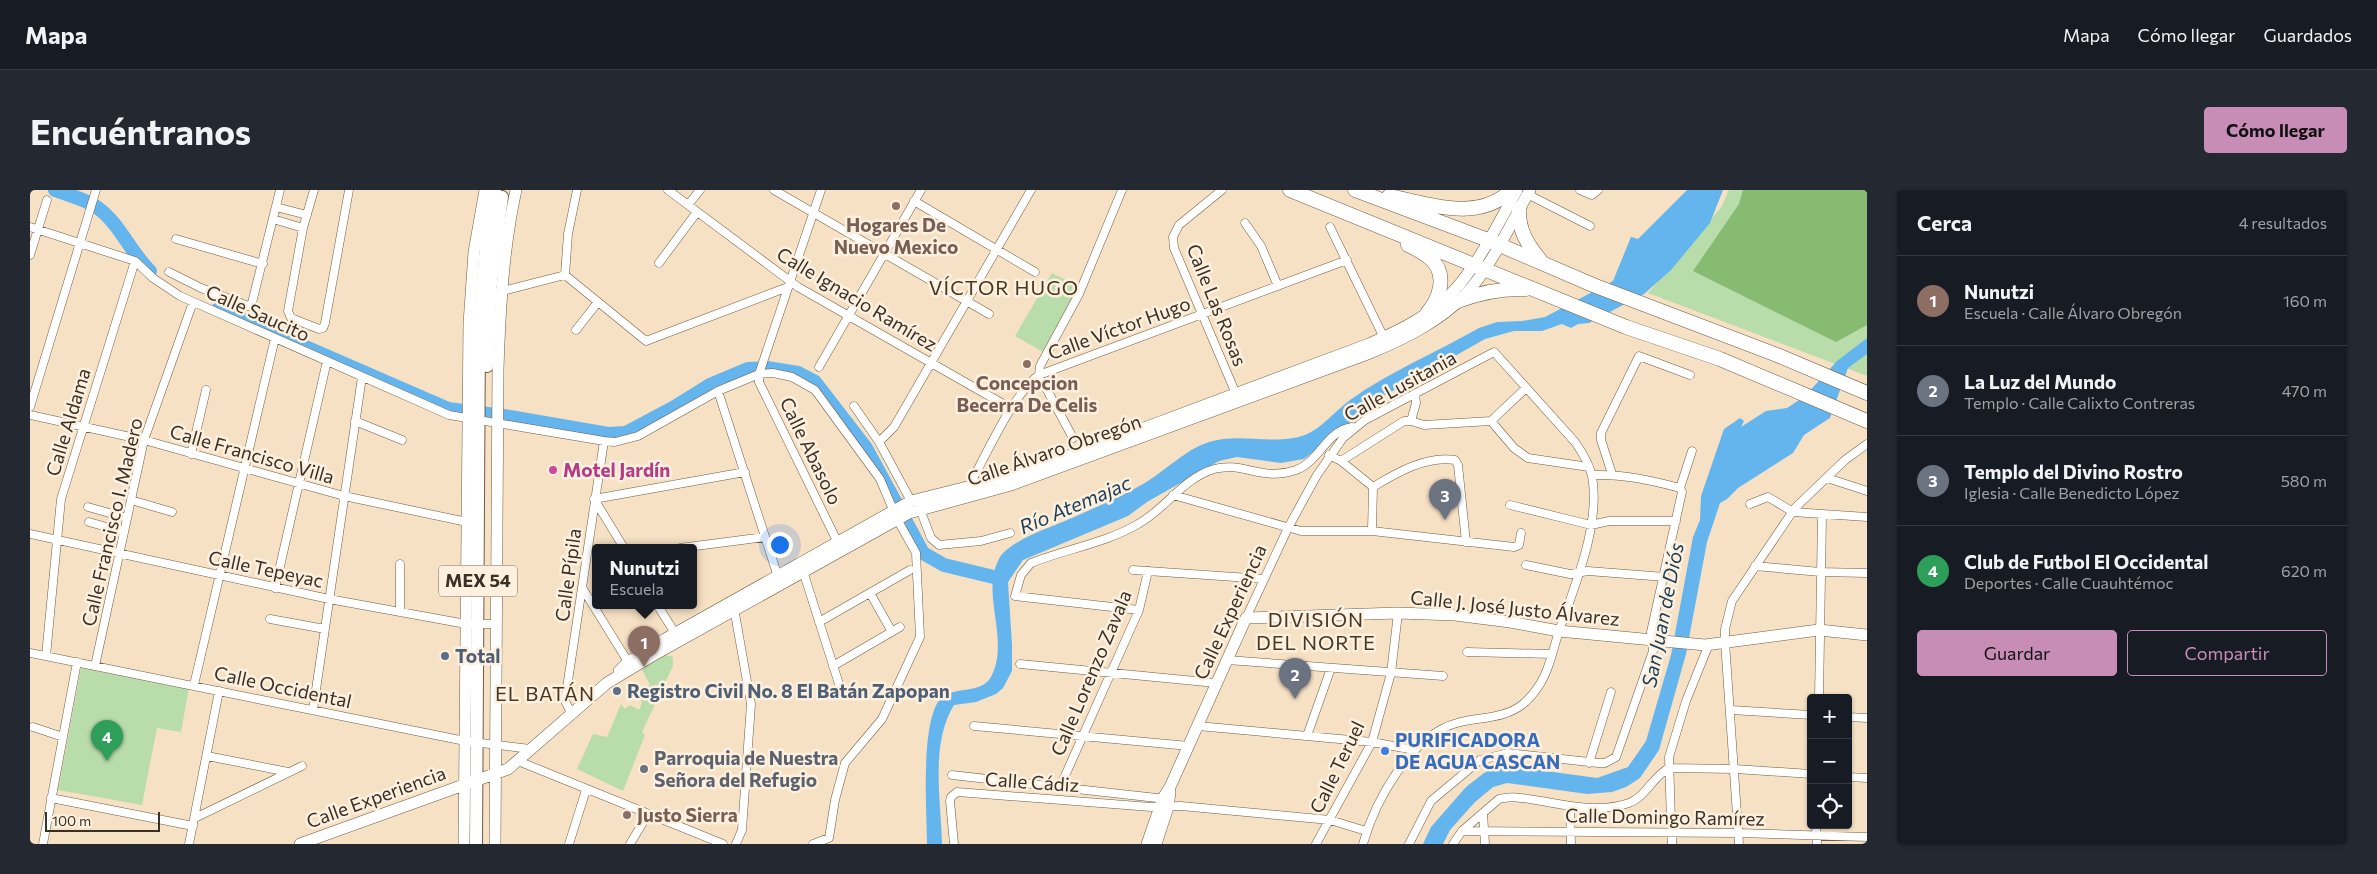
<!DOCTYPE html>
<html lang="es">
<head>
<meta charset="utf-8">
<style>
  body { margin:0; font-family:Commissioner,sans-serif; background:#242831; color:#f1f3f6 }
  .controls { position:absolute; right:15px; bottom:15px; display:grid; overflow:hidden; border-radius:5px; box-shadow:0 1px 4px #0004 }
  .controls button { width:45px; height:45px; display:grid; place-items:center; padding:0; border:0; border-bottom:1px solid #363941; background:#171b24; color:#f1f3f6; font:25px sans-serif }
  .scale { position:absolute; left:15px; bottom:12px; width:115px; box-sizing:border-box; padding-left:5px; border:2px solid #393126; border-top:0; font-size:14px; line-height:18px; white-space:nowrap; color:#393126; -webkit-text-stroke:4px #fdf0df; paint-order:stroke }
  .you { position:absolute; left:749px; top:354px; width:18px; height:18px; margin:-12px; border:4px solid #fff; border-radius:50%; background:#1a73e8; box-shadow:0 0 0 8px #1a73e833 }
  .badge { display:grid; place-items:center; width:32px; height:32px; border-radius:50%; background:#c88db7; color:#fff; font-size:16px; font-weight:700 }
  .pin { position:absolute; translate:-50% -41px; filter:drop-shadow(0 1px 2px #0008) }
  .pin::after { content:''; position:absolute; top:26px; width:18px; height:15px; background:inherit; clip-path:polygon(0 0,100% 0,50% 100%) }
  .popup { position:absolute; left:562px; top:354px; width:105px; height:65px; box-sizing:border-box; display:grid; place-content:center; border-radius:5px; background:#171b24; filter:drop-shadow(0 1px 4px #0005); font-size:16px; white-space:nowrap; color:#9ea1a6 }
  .popup b { font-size:19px; color:#f1f3f6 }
  .popup::after { content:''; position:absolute; left:50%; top:100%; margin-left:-10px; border:10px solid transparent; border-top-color:#171b24 }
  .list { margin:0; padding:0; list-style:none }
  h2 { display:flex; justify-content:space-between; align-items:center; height:65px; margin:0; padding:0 20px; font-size:21px }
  h2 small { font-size:16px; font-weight:400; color:#9ea1a6 }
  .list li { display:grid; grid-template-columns:32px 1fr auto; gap:15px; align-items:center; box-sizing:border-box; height:90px; padding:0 20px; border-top:1px solid #363941 }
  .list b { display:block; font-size:19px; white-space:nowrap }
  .list p { margin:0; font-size:16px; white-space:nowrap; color:#9ea1a6 }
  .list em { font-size:16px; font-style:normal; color:#9ea1a6 }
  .actions { display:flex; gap:10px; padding:15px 20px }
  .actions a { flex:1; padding:11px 0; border:1px solid #c88db7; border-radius:5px; text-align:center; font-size:18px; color:#c88db7 }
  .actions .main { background:#c88db7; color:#111 }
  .icon { flex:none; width:28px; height:28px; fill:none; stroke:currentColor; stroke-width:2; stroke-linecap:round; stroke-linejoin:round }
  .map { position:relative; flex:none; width:1837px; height:654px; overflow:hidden; border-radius:5px }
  header { display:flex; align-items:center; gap:30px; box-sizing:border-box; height:70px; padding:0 25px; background:#171b24; border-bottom:1px solid #363941 }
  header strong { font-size:24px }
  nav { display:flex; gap:28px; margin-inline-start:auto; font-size:18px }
  .intro { display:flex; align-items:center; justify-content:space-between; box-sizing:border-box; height:120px; padding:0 30px }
  h1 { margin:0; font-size:35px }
  .button { padding:12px 22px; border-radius:5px; background:#c88db7; color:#111; font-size:18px; font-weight:700 }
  main { display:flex; gap:30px; padding:0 30px }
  aside { flex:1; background:#171b24; border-radius:5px; box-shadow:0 1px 4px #0004 }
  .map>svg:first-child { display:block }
</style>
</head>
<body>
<header>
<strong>Mapa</strong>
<nav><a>Mapa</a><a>Cómo llegar</a><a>Guardados</a></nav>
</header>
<div class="intro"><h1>Encuéntranos</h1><a class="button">Cómo llegar</a></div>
<main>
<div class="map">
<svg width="1837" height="654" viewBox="0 0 1837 654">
  <rect width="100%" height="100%" fill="#f7e1c4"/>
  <path fill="#b9dcab" d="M1699 0H1837V186L1618 103 1692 16Z
    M1022 83 1049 97 1013 162 985 146Z
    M632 464 643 467V476L612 542 615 545 593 601 547 579 563 544 577 547 591 514 595 519 600 515 609 520 612 513 608 506 620 495 612 480Z
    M51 478 159 498 151 542 127 538 112 615 28 600Z"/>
  <path fill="#87bb72" d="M1713 0H1837V135L1806 152 1663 81 1709 14Z"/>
  <path fill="#64b5ee" d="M1657 0H1693L1680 33 1641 80 1614 104 1559 133 1548 134 1541 138 1532 134 1512 141H1484L1455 149 1352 207 1274 269 1251 273 1207 267 1189 271 1117 312 1098 326 993 370 978 392 982 455V481L973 498 966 504 946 512 924 515C900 554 911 609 912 654H897C897 625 889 521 914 506 928 497 952 503 961 487 981 449 949 403 970 367 981 350 1024 336 1042 328 1066 317 1091 307 1113 294 1136 281 1154 260 1179 252 1210 242 1245 256 1275 245 1292 238 1305 221 1320 210 1359 182 1407 162 1449 138L1467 132 1492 131 1515 127 1583 91 1601 47 1608 49Z
    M1837 148V164L1818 178 1800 228 1774 245 1763 263 1708 298 1697 309 1690 313 1677 352 1656 464 1629 560 1610 588 1596 597 1582 602 1557 604 1477 593 1463 597 1445 612 1420 640 1413 654H1393L1401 637 1436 597 1454 583 1471 575 1567 588 1598 577 1616 551 1641 465 1663 347 1670 330 1671 306 1694 239 1710 228 1714 231 1711 237 1736 221 1757 218 1775 206 1807 171Z"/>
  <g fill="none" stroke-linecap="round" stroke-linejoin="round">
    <path stroke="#64b5ee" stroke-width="14" d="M25 0C38 5 56 9 68 18 90 34 100 62 120 81
      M188 119 418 219 474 226 578 244 596 243 643 218 680 195 718 179 737 178 768 183 785 192 836 258 893 363 914 375 972 389"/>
    <defs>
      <path id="street" d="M284 0 273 38 258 121 261 128 289 139 293 138 295 133 319 0
        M638 0 768 97 982 219
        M744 0 959 124
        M791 0 729 184V192L807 351
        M1192 0 1149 35 1143 47 1144 58 1206 204
        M1550 0 1562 5 1568 0
        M1497 4 1560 36
        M884 11 1005 82
        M658 15 670 0
        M246 17 277 25
        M243 29 273 38
        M1215 33 1231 56 1248 96
        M0 37 105 71 123 88 150 106 419 225 574 251 585 252 608 246 688 201 729 184 743 183 762 187 785 200 850 289 867 329 886 363 890 447 852 529 815 573 805 610 799 648 783 654
        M1300 37 1355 150
        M146 49 233 74
        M0 65 17 10
        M629 73 667 22
        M139 82 171 98 221 117 250 0
        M535 85 616 151 758 97
        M535 85 538 44 547 0
        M469 102 535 85
        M546 140 568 112
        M789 177 891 0
        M688 201 749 390
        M824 216 849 252 881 311
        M0 217 66 0
        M0 225 114 250 314 306 437 332
        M325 231 372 250
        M1381 231 1386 213 1385 204
        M1461 231 1484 258 1498 268 1559 277
        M1461 231 1496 198
        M1043 248 1009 185 1010 176 1049 104 1092 0
        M849 252 864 237 1001 0
        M161 264 176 200
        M1299 265 1311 271 1343 297
        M1311 271 1374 231H1381L1394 235 1461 231
        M1582 284 1571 250V243L1609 166 1660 185
        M1562 285C1593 284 1620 290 1650 298
        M1797 288 1837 301
        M1343 297C1366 283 1397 265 1425 270L1428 275 1436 352
        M938 298C954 269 984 202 1009 185L1317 70
        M1650 298 1662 261
        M1143 305 1271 341H1342L1484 357 1489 355 1491 343
        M101 310 142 322
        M1720 314 1738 307 1763 322 1837 327
        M1480 315 1561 335 1579 331H1646
        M58 317 97 328
        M890 319 901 348 909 355 951 351 980 343
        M59 332 94 342
        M1342 341 1343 297
        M0 344 299 409 436 434H466
        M594 358 564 309 715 282
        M650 358 735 347
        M370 374V422
        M1496 375 1540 384 1558 381 1635 387
        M1725 376 1790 382 1837 383
        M1103 380 1234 389
        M773 381 809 494
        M245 398 297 171
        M553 399 600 475
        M840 403 862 442
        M628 416 645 443
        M704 418 721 514 712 640 706 654
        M1109 420 985 406 991 385 1001 373C1036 359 1076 353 1108 334 1137 318 1152 289 1184 279 1213 271 1232 292 1266 280 1289 272 1296 241 1322 237
        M1216 428 1258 338 1287 285 1313 248 1335 230 1464 162 1545 252C1552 262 1559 273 1562 286 1571 336 1544 397 1528 444 1523 461 1518 483 1508 497 1504 503 1498 510 1493 514 1475 529 1448 527 1427 533 1381 545 1345 611 1333 654
        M240 429 295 439
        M789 432 880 380
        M1437 462 1522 464
        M0 463 435 551 500 559
        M16 466 31 309 105 71
        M1197 470 1413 486
        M990 474 1186 493
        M65 476 114 250 163 112
        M803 476 870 437
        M164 495 245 148
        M1789 508 1792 325
        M283 520 332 187
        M1701 520 1781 525
        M541 523 535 511 574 251
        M1818 527 1837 528
        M944 536 1159 556
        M1168 536 1342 552 1384 560
        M3 537 33 547
        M1277 546 1301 478
        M177 566 258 582
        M488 571 693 654
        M1559 573 1581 502
        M922 585 1136 609
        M1818 587 1837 588
        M1030 597 1109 420 1118 381
        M21 608 163 636
        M1540 616 1541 654
        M1453 623 1455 654
        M165 628 272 576
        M1641 632 1639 567 1656 511 1679 454
        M1786 635 1787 654
        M1432 641 1709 643 1837 647
        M1642 643V654
        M13 654 47 472
        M159 654 189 501
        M539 654 556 600
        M600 654 618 624
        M924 654 920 611 921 607 927 602 1121 617 1151 616 1300 630 1336 641
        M1286 654 1342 552 1361 483 1368 423
        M1379 654 1401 611 1450 570 1478 563 1568 573H1575L1586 567 1623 461 1621 442 1652 302 1650 298
        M1423 654 1432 641 1469 609C1484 605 1497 609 1511 611 1540 616 1570 623 1599 613 1616 607 1623 586 1639 578L1705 579 1781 584
        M1709 654 1695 452V439L1702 411 1765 318 1815 270 1837 254"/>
      <path id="secondary" d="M589 481 598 472 635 449 881 311 977 287 1047 263 1339 154C1371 140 1406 123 1429 95 1452 67 1469 32 1487 0
        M270 654 478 579 577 493 622 466 879 323 981 295 1340 163C1374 149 1409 132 1435 105 1461 77 1481 33 1500 0
        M434 654 439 134 444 62 455 0
        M465 654 468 179C470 119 473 59 486 0
        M1117 654 1133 608 1140 597 1216 428 1368 423 1425 425 1480 432 1529 441 1675 455 1789 440 1837 445
        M1126 654 1138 617 1140 602"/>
      <path id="primary" d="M457 176 461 93 472 7
        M446 654 449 139 456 55 465 0"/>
      <path id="highway" d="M1260 0 1596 137 1690 169 1837 231
        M1325 0 1458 50 1563 95 1747 165 1837 203
        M1359 6C1401 14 1447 33 1482 0
        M1489 18C1488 40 1497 54 1511 71
        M1378 55C1386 59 1395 63 1402 70 1417 85 1410 108 1398 122
        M1428 111C1451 102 1471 98 1496 99"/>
    </defs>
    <use href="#street" stroke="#6f5c43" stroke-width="9"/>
    <use href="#secondary" stroke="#6f5c43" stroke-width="12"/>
    <use href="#primary" stroke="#6f5c43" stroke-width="14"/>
    <use href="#highway" stroke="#6f5c43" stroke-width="15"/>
    <use href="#street" stroke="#fff" stroke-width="8"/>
    <use href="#secondary" stroke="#fff" stroke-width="11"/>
    <use href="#primary" stroke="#fff" stroke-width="12"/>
    <use href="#highway" stroke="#fff" stroke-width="14"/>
  </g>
  <g fill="#8d6e63" stroke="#fdf0df" stroke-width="2">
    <circle cx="866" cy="16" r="5"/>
    <circle cx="997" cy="174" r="5"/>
    <circle cx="597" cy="625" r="5"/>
  </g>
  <circle fill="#d1479c" stroke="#fdf0df" stroke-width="2" cx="523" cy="280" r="5"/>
  <g fill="#5c6f8a" stroke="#fdf0df" stroke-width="2">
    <circle cx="415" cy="466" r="5"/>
    <circle cx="587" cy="501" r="5"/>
  </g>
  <circle fill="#3f7fe0" stroke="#fdf0df" stroke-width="2" cx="1355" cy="561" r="5"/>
  <circle fill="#6b7280" stroke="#fdf0df" stroke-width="2" cx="614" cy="579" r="5"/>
  <g text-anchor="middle" stroke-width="5" stroke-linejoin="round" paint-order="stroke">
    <rect fill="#fdf0df" stroke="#746a5e" stroke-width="1" x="409" y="375.5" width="78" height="31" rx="4"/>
    <g font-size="18" font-weight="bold" fill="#393126">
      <text x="448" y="397">MEX 54</text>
    </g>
    <g font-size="19" font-weight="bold" fill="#785e54" stroke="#fdf0df">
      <text x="866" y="42">Hogares De<tspan x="866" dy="22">Nuevo Mexico</tspan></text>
      <text x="997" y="200">Concepcion<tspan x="997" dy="22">Becerra De Celis</tspan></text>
      <text x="607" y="632" text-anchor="start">Justo Sierra</text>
    </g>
    <g font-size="19" fill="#393126" stroke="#fdf0df">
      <text transform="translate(827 109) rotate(31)" y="7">Calle Ignacio Ramírez</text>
      <text transform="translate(1187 115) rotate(68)" y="7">Calle Las Rosas</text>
      <text transform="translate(228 123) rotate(24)" y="7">Calle Saucito</text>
      <text transform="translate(1089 138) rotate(-20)" y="7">Calle Víctor Hugo</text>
      <text transform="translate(1370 196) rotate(-29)" y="7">Calle Lusitania</text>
      <text transform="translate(38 232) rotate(-73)" y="7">Calle Aldama</text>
      <text transform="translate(1024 260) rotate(-19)" y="7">Calle Álvaro Obregón</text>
      <text transform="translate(781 261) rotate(64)" y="7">Calle Abasolo</text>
      <text transform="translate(222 264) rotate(16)" y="7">Calle Francisco Villa</text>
      <text transform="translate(82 332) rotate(-77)" y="7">Calle Francisco I. Madero</text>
      <text transform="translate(236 379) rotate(12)" y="7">Calle Tepeyac</text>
      <text transform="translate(538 385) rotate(-82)" y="7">Calle Pípila</text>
      <text transform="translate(1485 418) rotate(6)" y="7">Calle J. José Justo Álvarez</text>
      <text transform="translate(1200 422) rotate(-65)" y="7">Calle Experiencia</text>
      <text transform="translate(1061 483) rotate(-67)" y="7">Calle Lorenzo Zavala</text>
      <text transform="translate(253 497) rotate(12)" y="7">Calle Occidental</text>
      <text transform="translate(1307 577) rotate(-64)" y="7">Calle Teruel</text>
      <text transform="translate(1002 592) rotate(4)" y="7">Calle Cádiz</text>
      <text transform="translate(346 607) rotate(-20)" y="7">Calle Experiencia</text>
      <text transform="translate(1635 627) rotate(1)" y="7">Calle Domingo Ramírez</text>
    </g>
    <g font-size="19" font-weight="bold" fill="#b23c85" stroke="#fdf0df" text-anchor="start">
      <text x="533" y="287">Motel Jardín</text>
    </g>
    <g font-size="19" font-weight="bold" fill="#4e5e75" stroke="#fdf0df" text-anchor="start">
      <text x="425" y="473">Total</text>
      <text x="597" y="508">Registro Civil No. 8 El Batán Zapopan</text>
    </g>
    <g font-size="19" font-weight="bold" fill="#366cbe" stroke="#fdf0df" text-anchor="start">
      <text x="1365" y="557">PURIFICADORA<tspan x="1365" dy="22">DE AGUA CASCAN</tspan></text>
    </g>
    <g font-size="19" font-weight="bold" fill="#5b616d" stroke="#fdf0df" text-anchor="start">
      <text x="624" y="575">Parroquia de Nuestra<tspan x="624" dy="22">Señora del Refugio</tspan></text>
    </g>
    <g font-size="20" letter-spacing="1" fill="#493820" stroke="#fdf0df">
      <text x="974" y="105">VÍCTOR HUGO</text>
      <text x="1286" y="437">DIVISIÓN<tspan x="1286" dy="23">DEL NORTE</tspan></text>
      <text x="515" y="511">EL BATÁN</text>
    </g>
    <g font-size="20" font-style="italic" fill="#1b3e56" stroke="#fdf0df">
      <text transform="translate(1045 315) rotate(-23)" y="7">Río Atemajac</text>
      <text transform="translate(1633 425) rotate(-79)" y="7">San Juan de Diós</text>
    </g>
  </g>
</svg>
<div class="controls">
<button>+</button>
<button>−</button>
<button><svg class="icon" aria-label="locate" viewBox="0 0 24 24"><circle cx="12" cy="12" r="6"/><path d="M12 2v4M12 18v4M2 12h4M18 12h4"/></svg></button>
</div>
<div class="scale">100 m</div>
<div class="you"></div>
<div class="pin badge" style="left:614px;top:477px;background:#8d6e63">1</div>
<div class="popup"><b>Nunutzi</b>Escuela</div>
<div class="pin badge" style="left:1265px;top:509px;background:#6b7280">2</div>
<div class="pin badge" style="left:1415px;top:330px;background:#6b7280">3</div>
<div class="pin badge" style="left:77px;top:571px;background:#2e9e5b">4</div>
</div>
<aside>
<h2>Cerca<small>4 resultados</small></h2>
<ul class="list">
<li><span class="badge" style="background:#8d6e63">1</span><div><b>Nunutzi</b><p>Escuela · Calle Álvaro Obregón</p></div><em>160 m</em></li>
<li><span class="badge" style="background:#6b7280">2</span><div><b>La Luz del Mundo</b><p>Templo · Calle Calixto Contreras</p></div><em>470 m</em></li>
<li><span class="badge" style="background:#6b7280">3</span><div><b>Templo del Divino Rostro</b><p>Iglesia · Calle Benedicto López</p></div><em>580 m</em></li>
<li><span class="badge" style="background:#2e9e5b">4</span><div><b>Club de Futbol El Occidental</b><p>Deportes · Calle Cuauhtémoc</p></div><em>620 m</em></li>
</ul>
<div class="actions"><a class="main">Guardar</a><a>Compartir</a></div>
</aside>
</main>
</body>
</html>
